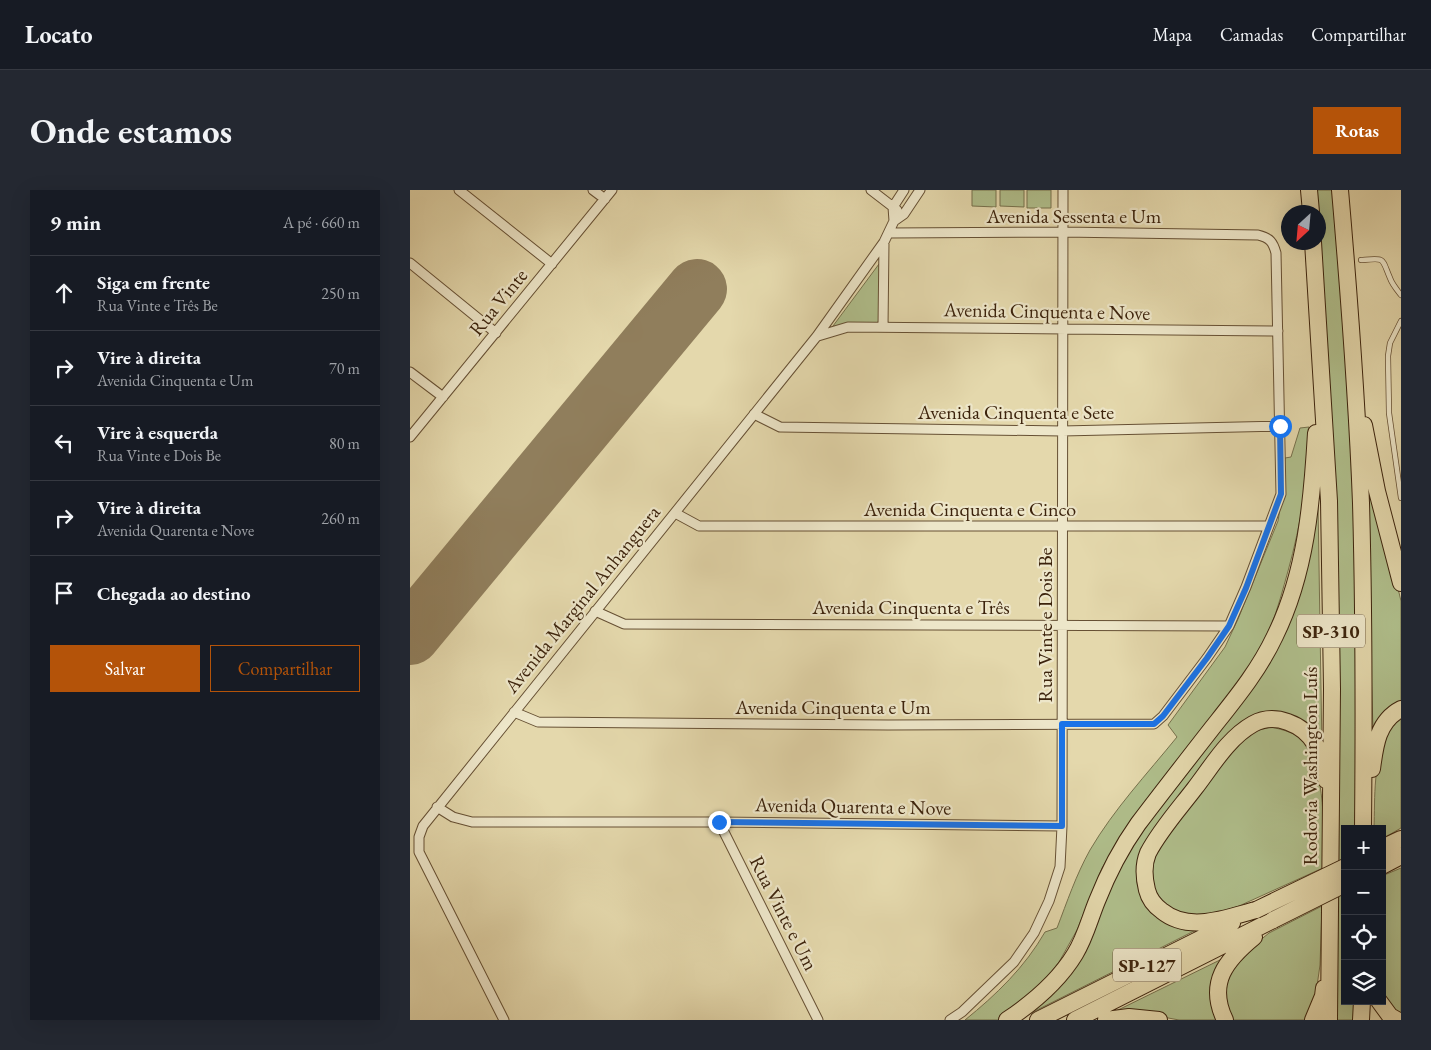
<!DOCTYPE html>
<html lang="pt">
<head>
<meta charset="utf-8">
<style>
  body { margin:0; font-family:"EB Garamond",serif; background:#242831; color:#f1f3f6 }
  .controls { position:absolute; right:15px; bottom:15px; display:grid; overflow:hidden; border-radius:0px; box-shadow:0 5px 20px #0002 }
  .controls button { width:45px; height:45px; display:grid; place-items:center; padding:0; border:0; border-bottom:1px solid #363941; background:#171b24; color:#f1f3f6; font:25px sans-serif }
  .compass { position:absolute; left:871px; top:15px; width:45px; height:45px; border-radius:50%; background:#171b24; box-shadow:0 5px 20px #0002; rotate:206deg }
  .stop { position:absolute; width:15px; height:15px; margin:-11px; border:4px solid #1a73e8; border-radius:50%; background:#fff }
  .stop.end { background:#1a73e8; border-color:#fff; box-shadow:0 1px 5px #0008 }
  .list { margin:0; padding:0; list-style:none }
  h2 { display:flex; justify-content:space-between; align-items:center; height:65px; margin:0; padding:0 20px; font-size:21px }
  h2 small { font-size:16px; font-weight:400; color:#9ea1a6 }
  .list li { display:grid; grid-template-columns:32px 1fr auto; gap:15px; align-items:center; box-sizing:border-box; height:75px; padding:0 20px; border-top:1px solid #363941 }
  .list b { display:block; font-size:19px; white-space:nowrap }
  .list p { margin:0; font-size:16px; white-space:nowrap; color:#9ea1a6 }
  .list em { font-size:16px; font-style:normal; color:#9ea1a6 }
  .actions { display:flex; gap:10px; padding:15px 20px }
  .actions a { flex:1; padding:11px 0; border:1px solid #b45309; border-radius:0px; text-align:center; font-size:18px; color:#b45309 }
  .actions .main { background:#b45309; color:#fff }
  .icon { flex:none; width:28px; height:28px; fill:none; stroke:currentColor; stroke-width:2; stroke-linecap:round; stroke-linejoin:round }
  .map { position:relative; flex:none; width:991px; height:830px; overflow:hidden; border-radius:0px }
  header { display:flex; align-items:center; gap:30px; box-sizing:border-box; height:70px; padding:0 25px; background:#171b24; border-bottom:1px solid #363941 }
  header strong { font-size:24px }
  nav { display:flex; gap:28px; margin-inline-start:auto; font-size:18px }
  .intro { display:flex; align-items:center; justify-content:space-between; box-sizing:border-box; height:120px; padding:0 30px }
  h1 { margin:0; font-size:35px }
  .button { padding:12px 22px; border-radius:0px; background:#b45309; color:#fff; font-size:18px; font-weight:700 }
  main { display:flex; gap:30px; padding:0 30px }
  aside { flex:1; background:#171b24; border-radius:0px; box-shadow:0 5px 20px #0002 }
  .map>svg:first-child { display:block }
</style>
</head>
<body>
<header>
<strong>Locato</strong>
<nav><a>Mapa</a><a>Camadas</a><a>Compartilhar</a></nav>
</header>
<div class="intro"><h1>Onde estamos</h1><a class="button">Rotas</a></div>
<main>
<aside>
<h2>9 min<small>A pé · 660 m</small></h2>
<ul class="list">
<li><svg class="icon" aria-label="ahead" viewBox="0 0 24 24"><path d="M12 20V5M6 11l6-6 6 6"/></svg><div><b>Siga em frente</b><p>Rua Vinte e Três Be</p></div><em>250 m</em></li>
<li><svg class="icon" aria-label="right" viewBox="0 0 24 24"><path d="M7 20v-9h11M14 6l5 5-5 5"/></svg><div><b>Vire à direita</b><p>Avenida Cinquenta e Um</p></div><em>70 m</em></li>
<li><svg class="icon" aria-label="left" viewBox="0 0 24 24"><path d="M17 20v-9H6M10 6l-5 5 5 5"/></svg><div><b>Vire à esquerda</b><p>Rua Vinte e Dois Be</p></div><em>80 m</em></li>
<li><svg class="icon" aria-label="right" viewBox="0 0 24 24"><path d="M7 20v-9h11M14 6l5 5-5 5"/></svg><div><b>Vire à direita</b><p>Avenida Quarenta e Nove</p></div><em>260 m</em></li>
<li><svg class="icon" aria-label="arrive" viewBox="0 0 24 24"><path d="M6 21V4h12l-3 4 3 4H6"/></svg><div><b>Chegada ao destino</b></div></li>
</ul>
<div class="actions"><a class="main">Salvar</a><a>Compartilhar</a></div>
</aside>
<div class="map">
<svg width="991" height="830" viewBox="0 0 991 830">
  <rect width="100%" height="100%" fill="#e4d8ac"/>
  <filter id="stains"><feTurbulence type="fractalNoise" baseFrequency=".004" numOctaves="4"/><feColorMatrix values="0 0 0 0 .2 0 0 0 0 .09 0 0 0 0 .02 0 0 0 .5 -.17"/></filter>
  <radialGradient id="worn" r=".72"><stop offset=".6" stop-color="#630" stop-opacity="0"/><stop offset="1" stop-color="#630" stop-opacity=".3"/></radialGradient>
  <path fill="#b0bf8c" stroke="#76714c" d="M562 0H586V17L562 16Z
    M590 0H614V17L590 16Z
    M617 0H641V18H617Z
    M904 0H925L944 310 950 639H935V811H945V830H924L908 22Z
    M469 74 470 135 423 136Z
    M899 237C899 286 891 334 878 381 873 399 868 418 861 436 853 453 843 470 833 486L713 642 692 678 667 740 649 772 635 790 590 830H555C586 805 615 777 635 742L647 738C657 712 666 685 680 660 704 619 737 584 767 547L758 535 815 457 828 429 868 331 872 306 875 268 881 267 890 238Z
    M954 257 991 411V512L963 539Z
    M908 314 912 560 906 548 853 527 735 654 748 727C760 736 771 739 786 740L621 823 639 808 649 797 702 689 723 652 848 487Z
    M991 525V638L972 649V639H964C965 606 963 571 978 541 981 535 987 530 991 525Z
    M861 537C874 540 887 543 895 553 916 580 913 643 915 677L829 716 796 727 765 724 745 704 740 680 747 659 819 562 842 542Z
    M991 678V827L972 809V686Z
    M912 716 910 775 906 803 897 830H822L815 816 817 784 832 765 859 743Z
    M814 768 808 830H769L732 823 704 822Z"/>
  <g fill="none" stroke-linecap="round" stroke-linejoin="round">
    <path stroke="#907e5c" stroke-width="60" d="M0 445 287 99"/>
    <defs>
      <path id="service" d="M951 70C976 68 971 67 980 88 982 94 987 100 991 105
        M991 131 980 153 978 166 979 223 991 308"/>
      <path id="minor" d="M49 0 142 74
        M183 0 195 9
        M461 0 487 20
        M484 31 494 24 510 0
        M0 73 86 143
        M473 137 474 52
        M408 146 438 137 868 141
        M0 182 33 207
        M344 224 370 237 652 241 870 236
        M0 247 202 0
        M265 323 289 336H859
        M185 421 214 434 819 436
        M104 522 128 532 478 535 744 534 753 526 797 468 819 436 836 397 871 304 866 63C863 52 860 48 848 45L653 42 479 43
        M27 617 43 627 62 632H309L652 636
        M309 632 408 830
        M94 830 9 662V647L13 636 407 146 474 52 484 31 483 17 494 0
        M540 830 552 822 604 772 624 743 639 711 650 677 652 636 653 0"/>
      <path id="motorway" d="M899 0 901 22
        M930 0C939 104 947 209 951 313 954 422 954 530 953 639
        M903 52 919 311 922 499 919 830
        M954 235 967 301 991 393
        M962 579C965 555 968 531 991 519
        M972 658 991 649
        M972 676 991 666
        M846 720C816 728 779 743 752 721 745 716 739 708 737 700 734 688 733 675 738 663 750 640 769 619 785 598 802 576 818 548 843 534 865 522 893 534 905 554 911 563 915 579 916 590
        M969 811 980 826 987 830
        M597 830C624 812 648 792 665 764 675 748 680 728 687 711 698 683 711 658 728 634 753 601 778 569 803 537 826 508 849 480 865 446 896 383 902 312 906 243
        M628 830 822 733
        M665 830 863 730
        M696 830 719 827 749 830
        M815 830C797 793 816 770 844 747
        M903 830 913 806 914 798
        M951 830 952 811"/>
    </defs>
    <use href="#service" stroke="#665034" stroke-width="6"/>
    <use href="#minor" stroke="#665034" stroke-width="11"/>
    <use href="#motorway" stroke="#3c230c" stroke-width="18"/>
    <use href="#service" stroke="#ede6c9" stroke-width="4.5"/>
    <use href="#minor" stroke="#ede6c9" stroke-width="9"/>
    <use href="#motorway" stroke="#e4d8ac" stroke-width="16"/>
    <defs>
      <path id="motorway-bridge" d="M846 720 935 677
        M863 730 935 694"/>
    </defs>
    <use href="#motorway-bridge" stroke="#3c230c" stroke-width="18" stroke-linecap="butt"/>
    <use href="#motorway-bridge" stroke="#e4d8ac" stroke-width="16"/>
  </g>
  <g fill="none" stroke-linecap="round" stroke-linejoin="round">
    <path stroke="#1a73e8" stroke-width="6" d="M309 632 652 636V534H744L753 526 797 468 819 436 836 398 871 304 870 236"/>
  </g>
  <g text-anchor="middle" stroke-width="4.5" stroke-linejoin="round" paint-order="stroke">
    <g fill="#ede6c9" stroke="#715e45" stroke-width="1">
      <rect x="887" y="424.5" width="68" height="33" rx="4"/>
      <rect x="703" y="758.5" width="68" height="33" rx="4"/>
    </g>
    <g font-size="19" font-weight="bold" fill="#3c230c">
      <text x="921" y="448">SP-310</text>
      <text x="737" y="782">SP-127</text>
    </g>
    <g font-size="20" fill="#3c230c" stroke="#ede6c9">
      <text x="664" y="33">Avenida Sessenta e Um</text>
      <text transform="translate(88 112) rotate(-51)" y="7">Rua Vinte</text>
      <text transform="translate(637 121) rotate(1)" y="7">Avenida Cinquenta e Nove</text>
      <text x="606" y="229">Avenida Cinquenta e Sete</text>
      <text x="560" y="326">Avenida Cinquenta e Cinco</text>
      <text transform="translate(172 409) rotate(-51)" y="7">Avenida Marginal Anhanguera</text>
      <text x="501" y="424">Avenida Cinquenta e Três</text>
      <text transform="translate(635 435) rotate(-90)" y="7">Rua Vinte e Dois Be</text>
      <text x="423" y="524">Avenida Cinquenta e Um</text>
      <text transform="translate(900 576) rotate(-90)" y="7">Rodovia Washington Luís</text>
      <text transform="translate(443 616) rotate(1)" y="7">Avenida Quarenta e Nove</text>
      <text transform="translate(374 723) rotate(63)" y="7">Rua Vinte e Um</text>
    </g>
  </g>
  <rect width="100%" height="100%" filter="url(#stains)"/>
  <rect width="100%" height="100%" fill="url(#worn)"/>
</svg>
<div class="controls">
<button>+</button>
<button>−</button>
<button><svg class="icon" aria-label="locate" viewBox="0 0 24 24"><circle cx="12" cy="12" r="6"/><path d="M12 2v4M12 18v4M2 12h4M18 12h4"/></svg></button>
<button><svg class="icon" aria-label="layers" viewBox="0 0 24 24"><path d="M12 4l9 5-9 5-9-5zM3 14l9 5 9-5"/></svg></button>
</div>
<svg class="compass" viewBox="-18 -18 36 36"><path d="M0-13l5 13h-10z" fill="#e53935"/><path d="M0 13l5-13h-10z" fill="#9ea1a6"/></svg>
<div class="stop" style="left:870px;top:236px"></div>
<div class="stop end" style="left:309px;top:632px"></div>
</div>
</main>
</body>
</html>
